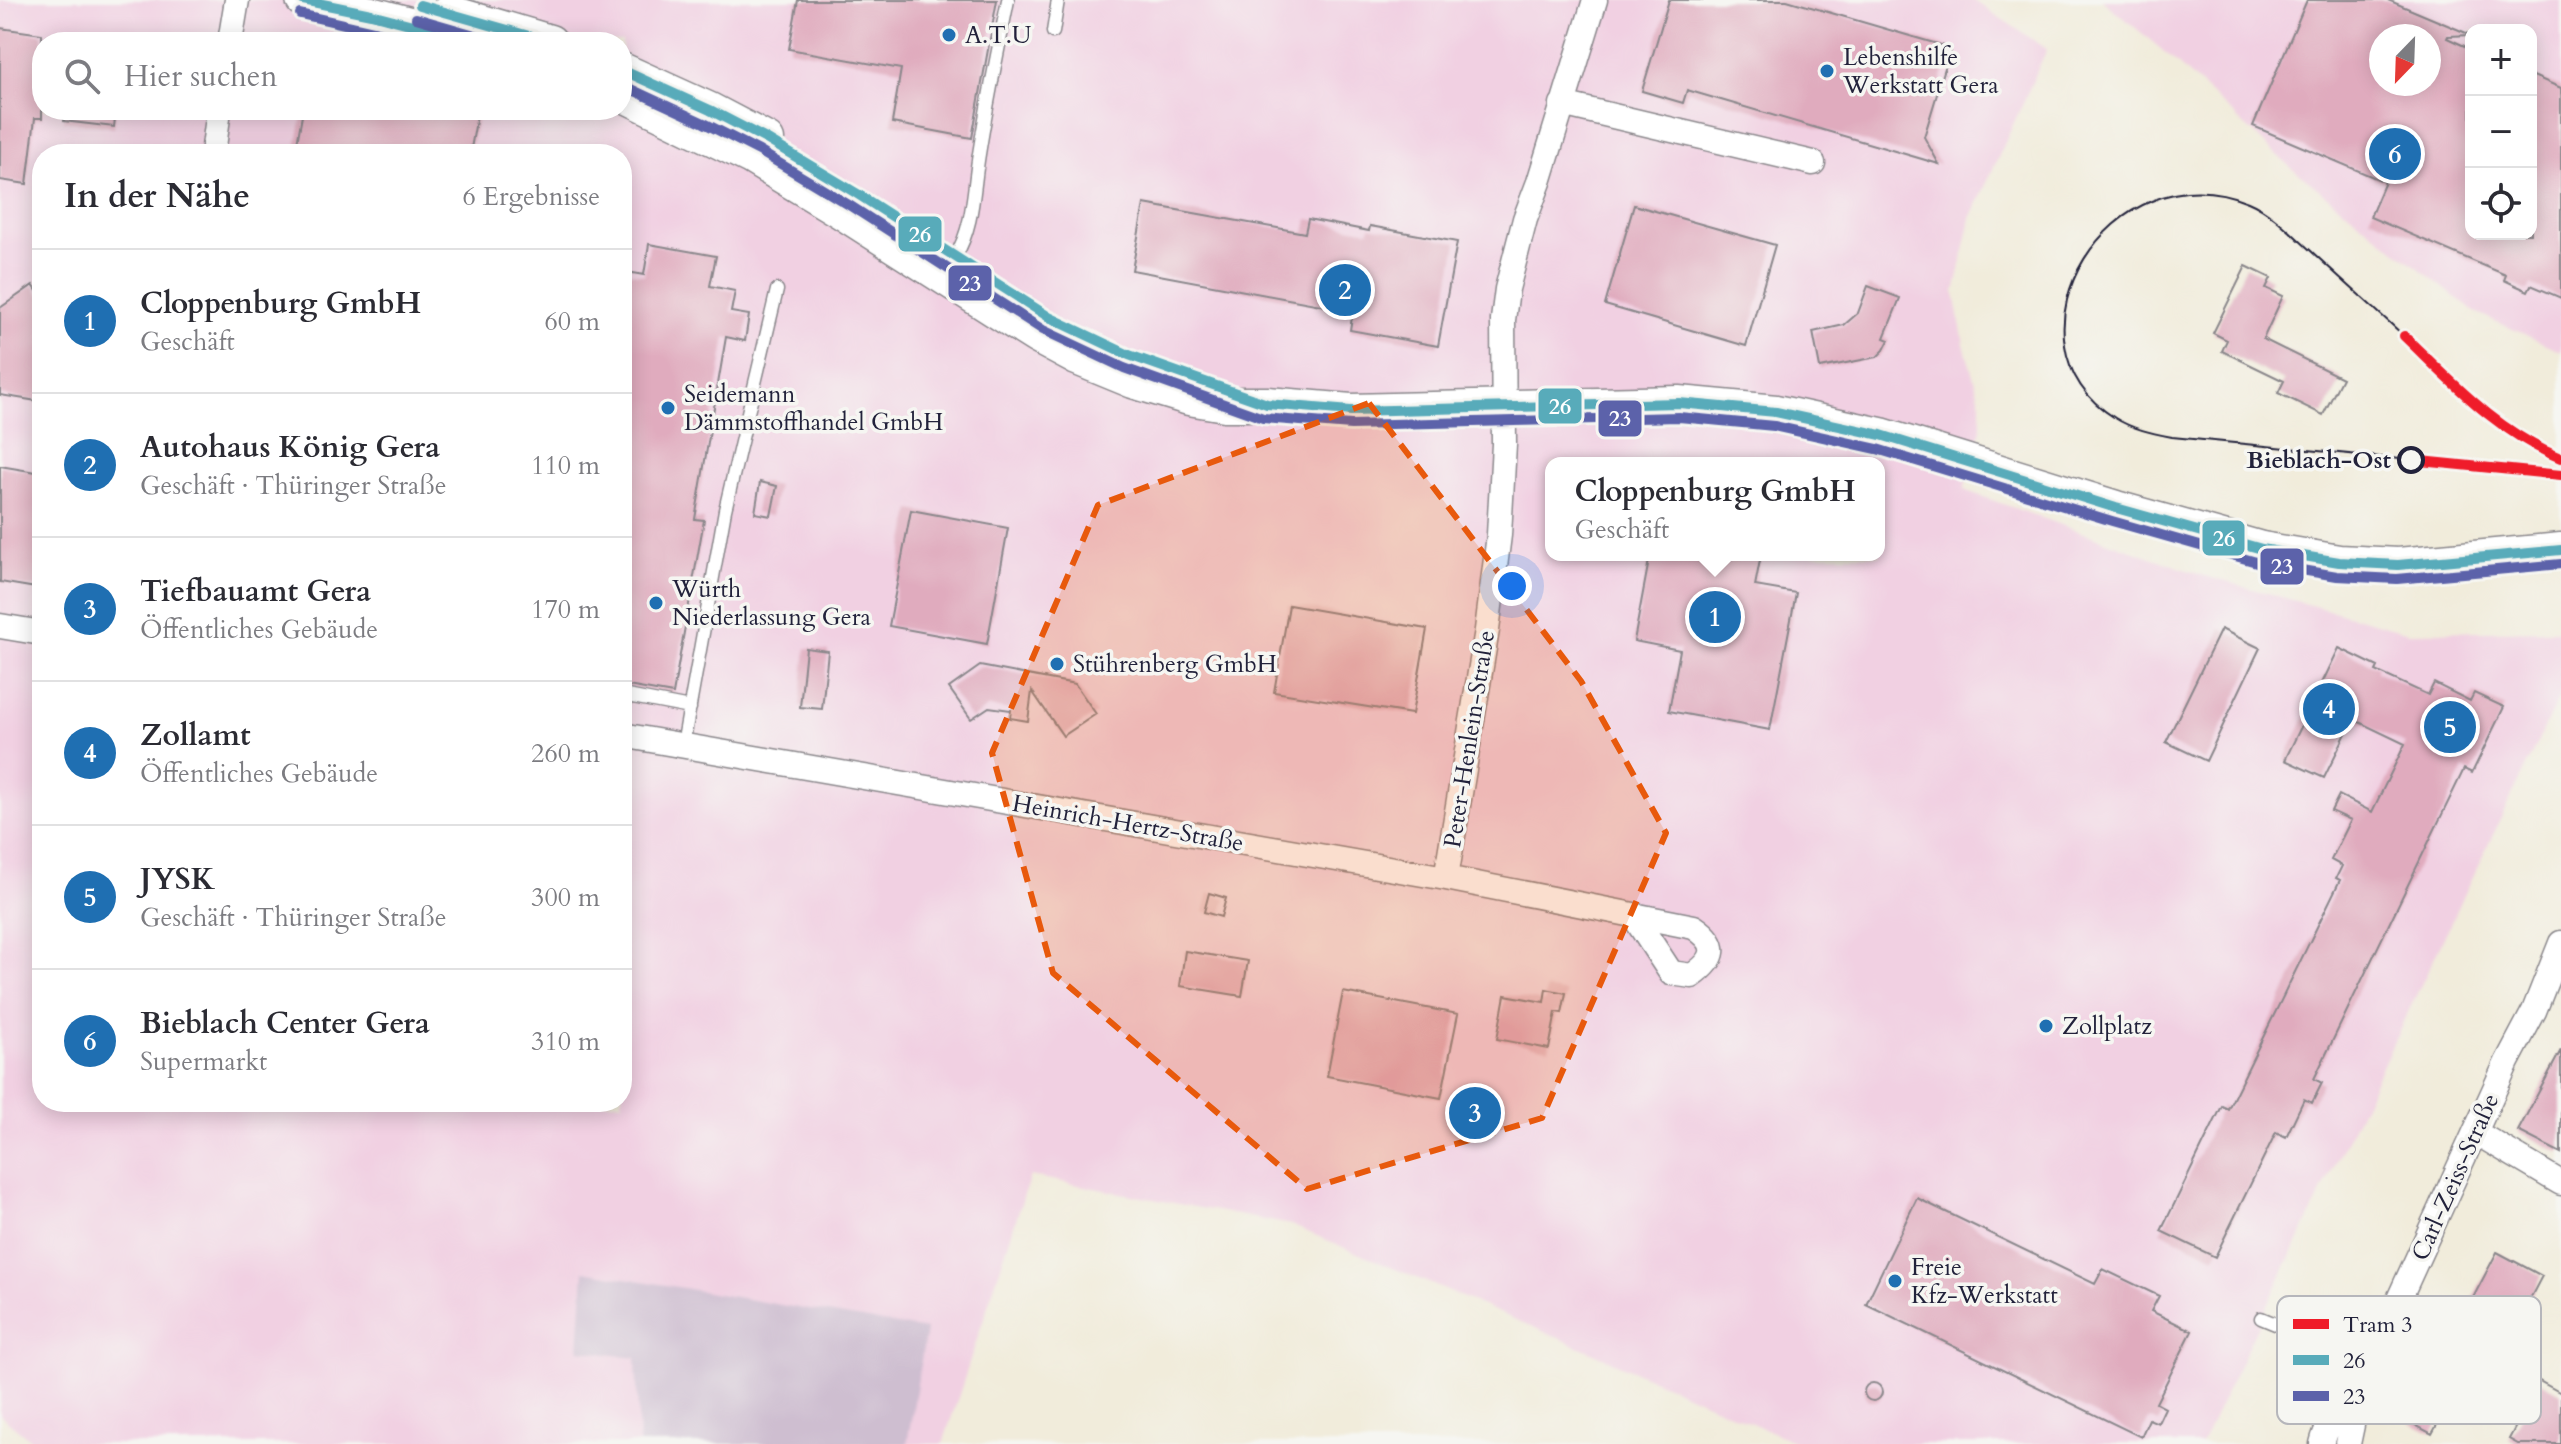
<!DOCTYPE html>
<html lang="de">
<head>
<meta charset="utf-8">
<style>
  body { margin:0; font-family:Cardo,serif; background:#f7f7f7; color:#2b2b33 }
  .controls { position:absolute; right:24px; top:24px; display:grid; overflow:hidden; border-radius:16px; box-shadow:0 4px 20px #0003 }
  .controls button { width:72px; height:72px; display:grid; place-items:center; padding:0; border:0; border-bottom:2px solid #e1e1e2; background:#fff; color:#2b2b33; font:40px sans-serif }
  .compass { position:absolute; left:2369px; top:24px; width:72px; height:72px; border-radius:50%; background:#fff; box-shadow:0 4px 20px #0003; rotate:203deg }
  .you { position:absolute; left:1512px; top:586px; width:28px; height:28px; margin:-20px; border:6px solid #fff; border-radius:50%; background:#1a73e8; box-shadow:0 0 0 12px #1a73e833 }
  .badge { display:grid; place-items:center; width:52px; height:52px; border-radius:50%; background:#1f6fb2; color:#fff; font-size:26px; font-weight:700 }
  .pin { position:absolute; translate:-50% -50%; border:4px solid #fff; box-shadow:0 2px 8px #0006 }
  .popup { position:absolute; left:1545px; top:457px; width:340px; height:104px; box-sizing:border-box; display:grid; place-content:center; border-radius:16px; background:#fff; filter:drop-shadow(0 2px 6px #0005); font-size:26px; white-space:nowrap; color:#7c7c81 }
  .popup b { font-size:30px; color:#2b2b33 }
  .popup::after { content:''; position:absolute; left:50%; top:100%; margin-left:-16px; border:16px solid transparent; border-top-color:#fff }
  .list { margin:0; padding:0; list-style:none }
  h2 { display:flex; justify-content:space-between; align-items:center; height:104px; margin:0; padding:0 32px; font-size:34px }
  h2 small { font-size:26px; font-weight:400; color:#7c7c81 }
  .list li { display:grid; grid-template-columns:52px 1fr auto; gap:24px; align-items:center; box-sizing:border-box; height:144px; padding:0 32px; border-top:2px solid #e1e1e2 }
  .list b { display:block; font-size:30px; white-space:nowrap }
  .list p { margin:0; font-size:26px; white-space:nowrap; color:#7c7c81 }
  .list em { font-size:26px; font-style:normal; color:#7c7c81 }
  .icon { flex:none; width:44px; height:44px; fill:none; stroke:currentColor; stroke-width:2; stroke-linecap:round; stroke-linejoin:round }
  .map { position:relative; flex:none; width:2561px; height:1444px; overflow:hidden }
  .search { position:absolute; background:#fff; box-shadow:0 4px 20px #0003; left:32px; top:32px; width:600px; height:88px; display:flex; align-items:center; gap:20px; box-sizing:border-box; padding:0 28px; border-radius:32px; color:#7c7c81; font-size:30px }
  .panel { position:absolute; background:#fff; box-shadow:0 4px 20px #0003; left:32px; top:144px; width:600px; height:968px; border-radius:32px }
  .map>svg:first-child { display:block }
</style>
</head>
<body>
<div class="map">
<svg width="2561" height="1444" viewBox="0 0 2561 1444">
  <rect width="100%" height="100%" fill="#f6f6f2"/>
  <filter id="ink" filterUnits="userSpaceOnUse"><feTurbulence type="fractalNoise" baseFrequency=".0125" numOctaves="2"/><feDisplacementMap in="SourceGraphic" scale="16" xChannelSelector="R" yChannelSelector="G"/><feConvolveMatrix kernelMatrix="1 2 1 2 8 2 1 2 1" color-interpolation-filters="sRGB"/></filter>
  <filter id="wash" filterUnits="userSpaceOnUse"><feTurbulence type="fractalNoise" baseFrequency=".006" numOctaves="4" result="noise"/><feDisplacementMap in="SourceGraphic" scale="32" xChannelSelector="R" yChannelSelector="G"/><feGaussianBlur stdDeviation="1.8" result="paint"/><feColorMatrix in="noise" values="0 0 0 0 0 0 0 0 0 0 0 0 0 0 0 0 0 1.4 0 .05"/><feComposite in="paint" operator="in"/></filter>
  <g filter="url(#wash)">
    <rect width="100%" height="100%" fill="#f1ecdb"/>
    <path fill="#f1d0e2" fill-rule="evenodd" d="M0 0H1973L2047 49 1971 218 1955 293 1964 344 1981 403V430L1964 490 2201 575 2409 632 2561 630V693L2201 1444H1799L1587 1350 1291 1225 1030 1176 943 1444H36L0 1415ZM42 42H622V110H42ZM42 154H622V1102H42ZM1551 463H1879V555H1551Z
      M2102 0H2561V351L2473 311 2288 165 2162 50ZM2471 30H2531V234H2471ZM2381 36H2429V84H2381Z"/>
    <path fill="#cebed0" d="M584 1271 926 1330 907 1444H639L636 1358 579 1350Z"/>
    <g id="blocks">
      <path fill="#e0abbe" fill-rule="evenodd" d="M798 0H997L972 138 892 123 901 69 789 49Z
        M1669 0H1787L1951 48 1924 137 1939 164 1687 90 1683 103 1642 91Z
        M2307 0H2388L2471 35 2448 36 2447 38 2471 49V234H2531V75L2561 88V298L2531 285 2528 291 2517 286 2504 280 2506 275 2370 217 2385 182 2253 126ZM2381 36H2429V84H2381Z
        M0 28 42 34V118H35L27 184 0 180Z
        M65 110H116L114 127 64 121Z
        M303 110H478L470 154H295Z
        M1144 204 1305 233 1308 219 1369 231 1370 226 1457 242 1438 346 1350 330 1353 311 1132 270Z
        M1634 205 1775 245 1746 346 1605 305Z
        M649 244 716 256 710 286 735 291 731 312 749 315 745 341 726 337 695 519 704 520 673 694 622 685V271L644 275Z
        M2246 266 2271 278 2266 288 2283 296 2263 339 2342 378 2323 415 2278 393 2284 381 2222 351 2227 340 2213 333Z
        M33 285 42 298V395L38 394 37 401 0 395V308Z
        M1868 286 1900 298 1884 338 1889 340 1884 350 1877 357 1820 368 1813 332 1844 325 1858 313Z
        M0 466 42 473V589L0 582Z
        M760 482 777 486 771 516 755 513Z
        M911 510 1008 528 987 644 889 626Z
        M1650 555H1761L1755 586 1796 593 1770 730 1669 711 1680 650 1634 641Z
        M1289 605 1427 629 1412 714 1274 692Z
        M2221 629 2260 648 2206 761 2166 742Z
        M806 648 828 651 822 709 800 707Z
        M2339 648 2378 667 2376 671 2428 695 2434 683 2470 701 2474 693 2504 707 2472 773 2464 769 2314 1079 2322 1083 2312 1103 2304 1099 2286 1137 2276 1132 2215 1257 2161 1231 2222 1106 2228 1109 2340 880 2336 878 2342 866 2331 860 2351 820 2331 811 2339 795 2372 812 2405 744 2353 719 2324 778 2285 760Z
        M980 666 1075 684 1096 714 1063 736 1032 691 1028 721 1010 718 1011 710 989 707 971 719 949 688Z
        M1209 893 1226 898 1221 917 1204 912Z
        M1185 951 1248 961 1242 996 1180 986Z
        M1546 989 1566 993 1562 1013 1556 1012 1549 1049 1497 1039 1505 995 1544 1002Z
        M1343 992 1458 1014 1441 1098 1327 1076Z
        M2561 1050V1153L2518 1131Z
        M1917 1198 2095 1284 2103 1269 2159 1296 2151 1311 2192 1331 2156 1403 2165 1408 2158 1423 2149 1419 2141 1437 1866 1304Z
        M2497 1252 2542 1276 2521 1316 2527 1320 2519 1334 2531 1340 2516 1368 2561 1393V1444H2518L2509 1439 2532 1396 2496 1376 2488 1391 2481 1387 2462 1422 2444 1412 2432 1434 2398 1416 2445 1329 2454 1334Z
        M1864 1392a9 9 0 1 1 18 0a9 9 0 1 1-18 0Z"/>
    </g>
  </g>
  <g filter="url(#ink)">
    <use href="#blocks" fill-opacity="0" stroke="#8a878b" stroke-width="2"/>
    <g fill="none" stroke-linecap="round" stroke-linejoin="round">
      <defs>
        <path id="lane" d="M1053 32 1058 0
          M955 257C974 226 973 190 979 154 987 103 998 51 1008 0
          M622 695 690 708
          M683 745 725 510 777 290
          M2261 1318 2312 1339 2368 1367"/>
        <path id="street" d="M230 42 237 0
          M1562 104 1813 163
          M213 154 219 110
          M0 626 42 633
          M622 735 1446 878 1694 927C1721 945 1716 959 1692 976L1671 973 1633 915
          M1446 878 1487 630 1499 535 1504 444 1503 320 1507 289 1525 219 1539 182 1595 0
          M2475 1132 2561 1183
          M2322 1444C2326 1427 2333 1418 2348 1411
          M2348 1444 2352 1425 2348 1411 2507 1062 2534 1011 2561 943"/>
        <path id="secondary" d="M303 0 371 14 477 42
          M448 12 550 42
          M622 70 710 110 767 140
          M622 94 751 157 842 212 1036 336 1077 358 1133 381 1189 398 1225 404H1267L1351 411 1679 403 1776 412 1881 435 2116 508 2262 549 2339 562 2398 565 2561 550"/>
      </defs>
      <use href="#lane" stroke="#8a878b" stroke-width="15"/>
      <use href="#street" stroke="#8a878b" stroke-width="27"/>
      <use href="#secondary" stroke="#8a878b" stroke-width="37"/>
      <use href="#lane" stroke="#fff" stroke-width="12"/>
      <use href="#street" stroke="#fff" stroke-width="24"/>
      <use href="#secondary" stroke="#fff" stroke-width="34"/>
      <path stroke="#22223b" stroke-width="2" d="M2404 336C2373 307 2341 279 2310 250 2291 233 2272 212 2248 202 2111 145 1992 340 2115 418 2132 429 2152 433 2172 437L2411 460"/>
      <defs>
        <path id="bus-1" d="M303 0 371 14 477 42
          M420 5 550 42
          M622 70 710 110 766 139 856 193 1049 317 1129 355 1267 404 1351 411 1679 403 1776 412 1881 435 2116 508 2262 549 2339 562 2398 565 2561 550"/>
        <path id="bus-2" d="M300 14 422 42
          M416 18 499 42
          M622 85 704 123 759 151 849 205 1043 330 1124 368 1263 418 1351 425 1679 417 1774 426 1877 449 2112 521 2260 563 2337 576 2397 579 2561 564"/>
      </defs>
      <use href="#bus-1" stroke="#f6f6f2" stroke-width="16"/>
      <use href="#bus-2" stroke="#f6f6f2" stroke-width="16"/>
      <use href="#bus-1" stroke="#58abba" stroke-width="10"/>
      <use href="#bus-2" stroke="#5c62aa" stroke-width="10"/>
      <defs>
        <path id="tram-1" d="M2404 336C2453 383 2497 432 2561 458
          M2411 460 2561 475"/>
      </defs>
      <use href="#tram-1" stroke="#f6f6f2" stroke-width="16"/>
      <use href="#tram-1" stroke="#ef1c29" stroke-width="10"/>
    </g>
  </g>
  <path fill="#e8590c" fill-opacity="0.2" stroke="#e8590c" stroke-width="6" stroke-dasharray="16 10" stroke-linejoin="round" d="M1369 403 1581 681 1666 833 1542 1118 1307 1189 1053 973 992 753 1098 505Z"/>
  <g fill="#1f6fb2" stroke="#f6f6f2" stroke-width="3">
    <circle cx="949" cy="35" r="8"/>
    <circle cx="1827" cy="71" r="8"/>
    <circle cx="668" cy="408" r="8"/>
    <circle cx="656" cy="603" r="8"/>
    <circle cx="1057" cy="664" r="8"/>
    <circle cx="2046" cy="1026" r="8"/>
    <circle cx="1895" cy="1281" r="8"/>
  </g>
  <circle fill="#f6f6f2" stroke="#22223b" stroke-width="4" cx="2411" cy="460" r="12"/>
  <g text-anchor="middle" stroke-width="7" stroke-linejoin="round" paint-order="stroke">
    <g font-size="24" fill="#22223b" stroke="#f6f6f2" text-anchor="start">
      <text x="965" y="43">A.T.U</text>
      <text x="1843" y="65">Lebenshilfe<tspan x="1843" dy="28">Werkstatt Gera</tspan></text>
      <text x="684" y="402">Seidemann<tspan x="684" dy="28">Dämmstoffhandel GmbH</tspan></text>
      <text x="672" y="597">Würth<tspan x="672" dy="28">Niederlassung Gera</tspan></text>
      <text x="1073" y="672">Stührenberg GmbH</text>
      <text x="2062" y="1034">Zollplatz</text>
      <text x="1911" y="1275">Freie<tspan x="1911" dy="28">Kfz-Werkstatt</tspan></text>
    </g>
    <g font-size="24" font-weight="bold" fill="#22223b" stroke="#f6f6f2" text-anchor="end">
      <text x="2391" y="468">Bieblach-Ost</text>
    </g>
    <g font-size="24" fill="#22223b" stroke="#f6f6f2">
      <text transform="translate(1469 739) rotate(-81)" y="8">Peter-Henlein-Straße</text>
      <text transform="translate(1128 823) rotate(10)" y="8">Heinrich-Hertz-Straße</text>
      <text transform="translate(2455 1177) rotate(-66)" y="8">Carl-Zeiss-Straße</text>
    </g>
  </g>
  <rect x="2277" y="1296" width="264" height="128" rx="12" fill="#f6f6f2" stroke="#b6b6bb" stroke-width="2"/>
  <rect x="2293" y="1319" width="36" height="10" fill="#ef1c29"/>
  <rect x="2293" y="1355" width="36" height="10" fill="#58abba"/>
  <rect x="2293" y="1391" width="36" height="10" fill="#5c62aa"/>
  <g font-size="22" fill="#22223b">
    <text x="2343" y="1332">Tram 3</text>
    <text x="2343" y="1368">26</text>
    <text x="2343" y="1404">23</text>
  </g>
  <g stroke="#f6f6f2" stroke-width="3">
    <rect x="897" y="215" width="46" height="38" rx="8" fill="#58abba"/>
    <rect x="947" y="264" width="46" height="38" rx="8" fill="#5c62aa"/>
    <rect x="1537" y="387" width="46" height="38" rx="8" fill="#58abba"/>
    <rect x="1597" y="399" width="46" height="39" rx="8" fill="#5c62aa"/>
    <rect x="2201" y="519" width="45" height="38" rx="8" fill="#58abba"/>
    <rect x="2259" y="547" width="46" height="39" rx="8" fill="#5c62aa"/>
  </g>
  <g font-size="22" text-anchor="middle" font-weight="bold" fill="#fff">
    <text x="920" y="242">26</text>
    <text x="970" y="291">23</text>
    <text x="1560" y="414">26</text>
    <text x="1620" y="426">23</text>
    <text x="2224" y="546">26</text>
    <text x="2282" y="574">23</text>
  </g>
</svg>
<div class="controls">
<button>+</button>
<button>−</button>
<button><svg class="icon" aria-label="locate" viewBox="0 0 24 24"><circle cx="12" cy="12" r="6"/><path d="M12 2v4M12 18v4M2 12h4M18 12h4"/></svg></button>
</div>
<svg class="compass" viewBox="-18 -18 36 36"><path d="M0-13l5 13h-10z" fill="#e53935"/><path d="M0 13l5-13h-10z" fill="#7c7c81"/></svg>
<div class="you"></div>
<div class="pin badge" style="left:1715px;top:617px">1</div>
<div class="popup"><b>Cloppenburg GmbH</b>Geschäft</div>
<div class="pin badge" style="left:1345px;top:290px">2</div>
<div class="pin badge" style="left:1475px;top:1113px">3</div>
<div class="pin badge" style="left:2329px;top:709px">4</div>
<div class="pin badge" style="left:2450px;top:727px">5</div>
<div class="pin badge" style="left:2395px;top:154px">6</div>
<div class="search"><svg class="icon" aria-label="search" viewBox="0 0 24 24"><circle cx="10" cy="10" r="6"/><path d="M15 15l6 6"/></svg>Hier suchen</div>
<section class="panel">
<h2>In der Nähe<small>6 Ergebnisse</small></h2>
<ul class="list">
<li><span class="badge">1</span><div><b>Cloppenburg GmbH</b><p>Geschäft</p></div><em>60 m</em></li>
<li><span class="badge">2</span><div><b>Autohaus König Gera</b><p>Geschäft · Thüringer Straße</p></div><em>110 m</em></li>
<li><span class="badge">3</span><div><b>Tiefbauamt Gera</b><p>Öffentliches Gebäude</p></div><em>170 m</em></li>
<li><span class="badge">4</span><div><b>Zollamt</b><p>Öffentliches Gebäude</p></div><em>260 m</em></li>
<li><span class="badge">5</span><div><b>JYSK</b><p>Geschäft · Thüringer Straße</p></div><em>300 m</em></li>
<li><span class="badge">6</span><div><b>Bieblach Center Gera</b><p>Supermarkt</p></div><em>310 m</em></li>
</ul>
</section>
</div>
</body>
</html>
